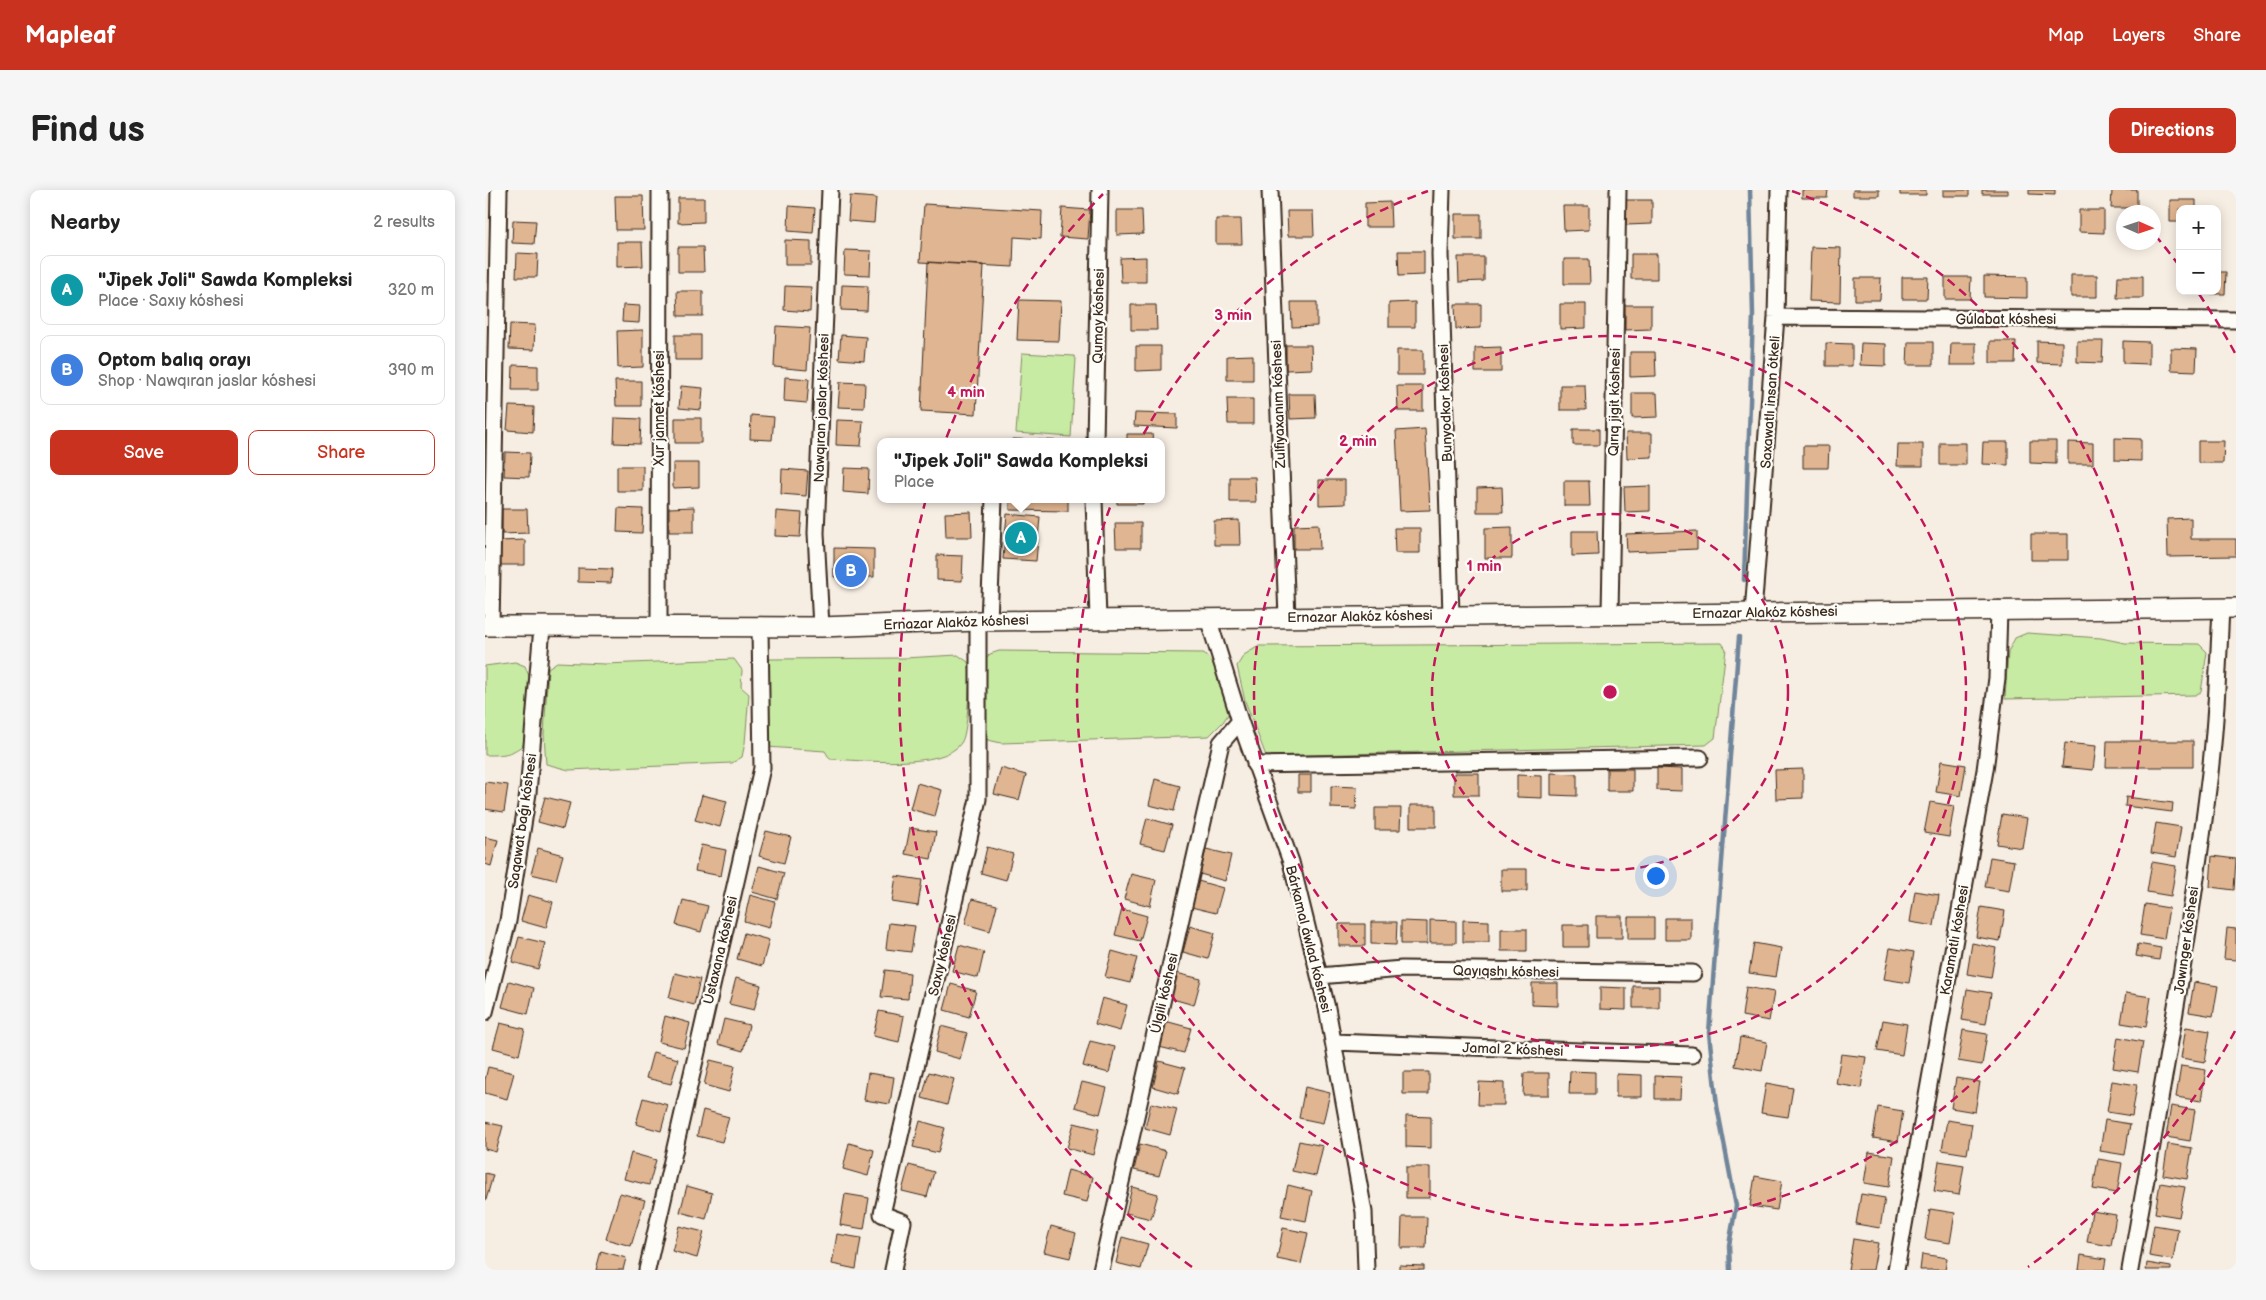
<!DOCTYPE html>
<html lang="en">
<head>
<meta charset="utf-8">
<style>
  body { margin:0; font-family:"Balsamiq Sans",sans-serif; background:#f6f6f6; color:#222 }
  .controls { position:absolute; right:15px; top:15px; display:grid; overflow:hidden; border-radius:10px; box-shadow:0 2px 12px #0003 }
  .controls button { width:45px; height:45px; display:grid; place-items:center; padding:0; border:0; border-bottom:1px solid #e0e0e0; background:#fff; color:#222; font:25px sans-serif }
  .compass { position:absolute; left:1631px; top:15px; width:45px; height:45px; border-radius:50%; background:#fff; box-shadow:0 2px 12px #0003; rotate:93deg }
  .you { position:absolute; left:1170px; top:685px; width:18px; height:18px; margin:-12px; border:4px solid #fff; border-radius:50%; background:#1a73e8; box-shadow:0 0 0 8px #1a73e833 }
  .badge { display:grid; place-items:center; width:32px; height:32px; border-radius:50%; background:#c8321e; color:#fff; font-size:16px; font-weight:700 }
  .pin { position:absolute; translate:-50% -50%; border:2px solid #fff; box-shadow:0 1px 5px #0006 }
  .popup { position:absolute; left:392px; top:248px; width:288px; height:65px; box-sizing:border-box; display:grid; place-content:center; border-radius:10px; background:#fff; filter:drop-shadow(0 1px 4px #0005); font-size:16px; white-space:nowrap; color:#767676 }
  .popup b { font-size:19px; color:#222 }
  .popup::after { content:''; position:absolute; left:50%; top:100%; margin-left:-10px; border:10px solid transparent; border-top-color:#fff }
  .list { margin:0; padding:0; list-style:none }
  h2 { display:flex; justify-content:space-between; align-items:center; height:65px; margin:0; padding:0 20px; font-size:21px }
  h2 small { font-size:16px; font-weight:400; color:#767676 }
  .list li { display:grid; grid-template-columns:32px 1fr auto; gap:15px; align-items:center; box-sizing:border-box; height:70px; margin:0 10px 10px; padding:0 10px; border:1px solid #e0e0e0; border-radius:10px }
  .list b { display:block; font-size:19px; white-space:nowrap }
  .list p { margin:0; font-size:16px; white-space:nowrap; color:#767676 }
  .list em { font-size:16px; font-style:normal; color:#767676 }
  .actions { display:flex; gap:10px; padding:15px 20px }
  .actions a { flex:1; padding:11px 0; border:1px solid #c8321e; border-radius:10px; text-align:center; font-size:18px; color:#c8321e }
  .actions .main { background:#c8321e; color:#fff }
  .map { position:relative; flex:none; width:1751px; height:1080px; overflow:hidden; border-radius:10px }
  header { display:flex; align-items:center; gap:30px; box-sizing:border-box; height:70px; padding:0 25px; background:#c8321e; color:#fff }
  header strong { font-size:24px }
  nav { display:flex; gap:28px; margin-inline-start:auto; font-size:18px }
  .intro { display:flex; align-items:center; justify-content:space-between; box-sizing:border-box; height:120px; padding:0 30px }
  h1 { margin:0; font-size:35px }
  .button { padding:12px 22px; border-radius:10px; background:#c8321e; color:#fff; font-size:18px; font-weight:700 }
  main { display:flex; gap:30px; padding:0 30px }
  aside { flex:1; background:#fff; border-radius:10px; box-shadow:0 2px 12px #0003 }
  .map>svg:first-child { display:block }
</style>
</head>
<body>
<header>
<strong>Mapleaf</strong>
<nav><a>Map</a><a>Layers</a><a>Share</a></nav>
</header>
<div class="intro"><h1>Find us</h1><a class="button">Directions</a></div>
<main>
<aside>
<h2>Nearby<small>2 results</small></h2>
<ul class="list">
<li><span class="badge" style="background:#0f9aa8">A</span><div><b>&quot;Jipek Joli&quot; Sawda Kompleksi</b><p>Place · Saxıy kóshesi</p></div><em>320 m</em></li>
<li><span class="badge" style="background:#3f7fe0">B</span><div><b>Optom balıq orayı</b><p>Shop · Nawqıran jaslar kóshesi</p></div><em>390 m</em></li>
</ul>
<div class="actions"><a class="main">Save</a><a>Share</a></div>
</aside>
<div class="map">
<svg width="1751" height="1080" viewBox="0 0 1751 1080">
  <rect width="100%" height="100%" fill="#f7eee3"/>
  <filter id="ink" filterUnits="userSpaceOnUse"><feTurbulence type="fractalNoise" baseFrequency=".02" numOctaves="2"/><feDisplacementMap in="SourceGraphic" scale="10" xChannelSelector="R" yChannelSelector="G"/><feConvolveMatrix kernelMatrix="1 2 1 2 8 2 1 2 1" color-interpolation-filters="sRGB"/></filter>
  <g filter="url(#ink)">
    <path fill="#c8eba4" stroke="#828a61" d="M537 163 589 166 591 169 586 247 531 243Z
      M1542 443 1616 448 1640 453 1714 454 1722 462 1716 502 1710 505 1520 509 1523 462 1530 448Z
      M1237 453 1241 459 1230 548 1221 555 781 566 760 511 752 476 759 465 774 456Z
      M514 461 719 463 730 476 744 523 738 532 724 546 516 553 503 550 496 545 498 471 505 464Z
      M473 465 483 472 485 481C484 495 483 544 476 553 458 580 374 570 345 569L340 561 282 557 281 476 285 469 419 468Z
      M249 469 257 480 256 497 264 504 260 553 257 567 247 573 84 580 61 574 59 545 63 478 72 472 120 474Z
      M30 472 40 476 44 486 42 552C26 565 20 565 0 565V476Z"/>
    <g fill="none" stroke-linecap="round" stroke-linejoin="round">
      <path stroke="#6f859a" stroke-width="4.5" d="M1259 390 1268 125 1265 0
        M1245 1080 1244 1055 1251 1016 1232 916 1224 843 1254 447"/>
    </g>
    <path fill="#e0b591" stroke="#3b2a1e" d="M1317 0H1343L1342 8H1317Z
      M1368 0H1394V6H1368Z
      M1415 0H1441V5H1415Z
      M1458 0H1484V6H1458Z
      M1497 0H1523V4H1497Z
      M1544 0H1570V5L1544 4Z
      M1627 0H1652V18H1626Z
      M130 6H158L159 40H131Z
      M365 6 391 8 389 33 363 31Z
      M193 8H219V32L193 33Z
      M1141 10H1167V34L1141 35Z
      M1685 10H1711V19H1695V32H1685Z
      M905 12 906 37H880V13Z
      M439 14 557 21 556 49 529 47 528 77 435 72Z
      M304 16 330 18 328 43 303 41Z
      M1078 16H1104V40L1079 41Z
      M577 18 605 20 603 49 575 47Z
      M632 20H657L658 44 632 45Z
      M1594 20H1619V43L1594 42Z
      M802 21H828L829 46H803Z
      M970 24H996V49H970Z
      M731 29H756L757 54H731Z
      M28 30 51 31 49 54 27 53Z
      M300 50 326 51V75H300Z
      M132 52H157L158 76 132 77Z
      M193 57H218L219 82H193Z
      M1326 57 1356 58 1355 112 1324 111Z
      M360 60 386 61 385 85 359 84Z
      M913 61H939V85L914 86Z
      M32 63 53 64 52 87H31Z
      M1146 64H1172V89H1146Z
      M661 67V92H636L635 68Z
      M973 67H999V91L974 92Z
      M1079 69H1104L1105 94H1079Z
      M443 72 499 75 491 224 436 221Z
      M1732 82H1741L1740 104H1715V101H1732Z
      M1586 85H1612V107H1586Z
      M1499 86 1542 87V108L1499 107Z
      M1633 86H1658V108H1632Z
      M1417 87H1443L1442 109H1417Z
      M1460 87H1486L1485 109H1460Z
      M1370 88H1396L1395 110H1370Z
      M357 95 383 96 382 121 356 120Z
      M300 96 326 97 325 122 299 120Z
      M192 101H218V126H193Z
      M534 110 576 111 574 151 532 150Z
      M806 112H832V136L807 137Z
      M930 112V137H904V113Z
      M970 114H996V138L971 139Z
      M1075 114H1101V138L1075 139Z
      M138 115 155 116 154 133 137 132Z
      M646 115H671L672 140H646Z
      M1140 115H1166V139L1140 140Z
      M25 134 50 135 49 160 24 159Z
      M291 136 325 138 322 180 289 177Z
      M158 140V177L133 178 132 141Z
      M190 145H216V170H190Z
      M356 145 381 147 379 171 354 169Z
      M1505 151H1531L1530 173H1505Z
      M1552 151 1577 152V174L1552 173Z
      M1592 151H1618L1617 173 1592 172Z
      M1638 151 1664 152V174L1638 173Z
      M1423 152H1448V175H1422Z
      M1341 153 1367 154V176H1341Z
      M1376 153 1401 154V176L1375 175Z
      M1466 153H1491V175H1465Z
      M801 155H826L827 179 801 180Z
      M651 156H676V180L651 181Z
      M1016 157V182H990V158Z
      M1686 158 1712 159 1711 181 1686 180Z
      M912 160H938V185H912Z
      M1145 162H1170L1171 186 1145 187Z
      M768 165V190H742V166Z
      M28 175 53 176V200H27Z
      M300 187 324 189 322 213 299 211Z
      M130 191H156V216H131Z
      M355 192 380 193 379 218 353 217Z
      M1075 195H1100L1101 220H1075Z
      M196 196 218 198 216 220 194 218Z
      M912 196H938V221H913Z
      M1147 203H1172L1173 227 1147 228Z
      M804 204H830L831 228 805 229Z
      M742 209H768V234H743Z
      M24 216 49 217 48 242 22 240Z
      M650 223 692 224V238L649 236Z
      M266 225 289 227 287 250 265 249Z
      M130 228 156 229 155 254 129 253Z
      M190 228H216V253H190Z
      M352 230 378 231 376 256 351 255Z
      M940 239 945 320 915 321 911 241Z
      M1088 239H1114V255H1088Z
      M1141 243H1167V267L1142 268Z
      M642 244H667L668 252H642Z
      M1630 248 1656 249V271L1630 270Z
      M527 249 584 251V252H527Z
      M1545 251H1571V274L1545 273Z
      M1713 251H1739L1738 273H1713Z
      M1498 252H1523V275L1497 274Z
      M1583 252 1608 253V274H1583Z
      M1455 253H1481V275H1455Z
      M1413 254H1438V276H1412Z
      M1318 256H1344L1343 278H1318Z
      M20 262 45 263 44 287 19 286Z
      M188 273H214V297L188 298Z
      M132 276H158V301H132Z
      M359 278 384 279 383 304 358 302Z
      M297 279 323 281 321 306 296 304Z
      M745 287H770L771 312H745Z
      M834 290H860V314L834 315Z
      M1079 291H1104L1105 316H1079Z
      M1165 296V321L1140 322 1139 297Z
      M1017 297 1018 322H992V298Z
      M525 309H583V321L525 320Z
      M632 309H658V314H632Z
      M209 317V342H184V318Z
      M133 318 158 319 157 343 132 342Z
      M17 319H42L43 343 17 344Z
      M291 321 317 323 315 347 290 346Z
      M486 322 487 347H461L460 323Z
      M522 324 555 327 551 371 518 369Z
      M1706 328V349H1751V366L1683 367 1682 329Z
      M754 330 755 355H729V331Z
      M630 333H656V358H631Z
      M834 334 835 359H809V335Z
      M1027 337V368H1000V338Z
      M909 338H935V363H910Z
      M1087 341H1112L1113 365 1087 366Z
      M1212 341V359L1142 362 1141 344Z
      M1546 344H1583V370H1546Z
      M40 350V375H15L14 351Z
      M349 358 389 359V387H349Z
      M452 365 478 366 477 391 452 390Z
      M93 378 127 379 126 393 93 392Z
      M1622 551H1708V577H1621Z
      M1580 553 1611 556 1608 580 1577 577Z
      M1456 571 1481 575 1476 606 1451 602Z
      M516 578 541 585 534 610 509 604Z
      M1172 578 1197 579V601L1172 600Z
      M1122 579H1148V601H1122Z
      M1318 579V608L1291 609 1290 580Z
      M969 583H994V605H969Z
      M1066 583 1092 584V606L1066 605Z
      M813 585H826V602H813Z
      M1032 585 1057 586V608L1032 607Z
      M670 589 695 596 689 621 664 615Z
      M0 592 23 595 19 622 0 619Z
      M432 593 457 600 450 626 425 619Z
      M846 596 872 597 871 619 846 618Z
      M217 605 242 611 235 637 210 630Z
      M60 607 85 613 78 639 53 632Z
      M1641 607 1688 613 1687 622 1640 616Z
      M1445 612 1469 616 1464 647 1439 643Z
      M925 615H951V637H925Z
      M890 618H916L915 640H890Z
      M1517 624 1542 628 1537 658 1512 654Z
      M662 628 687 635 680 660 655 654Z
      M1671 633 1696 637 1691 667 1666 663Z
      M425 638 451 642 446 669 420 664Z
      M281 641 306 647 299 673 274 666Z
      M0 647 13 650 6 676 0 674Z
      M216 655 241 660 236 686 210 681Z
      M502 657 528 664 521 690 496 683Z
      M53 658 78 665 71 690 46 684Z
      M721 659 746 665 740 691 715 684Z
      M1727 666 1751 669 1749 700 1725 697Z
      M1505 667 1529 671 1524 701 1500 697Z
      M1667 672 1691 676 1686 706 1662 702Z
      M274 676 299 683 292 709 267 702Z
      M1016 679H1042V701H1016Z
      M646 684 671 690 665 716 639 709Z
      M411 686 437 690 433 716 407 712Z
      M713 691 738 698 731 723 706 717Z
      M1430 701 1454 705 1449 736 1425 732Z
      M43 705 68 712 61 738 36 731Z
      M265 705 290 712 284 738 259 731Z
      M487 709 512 715 505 741 480 734Z
      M198 710 223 716 216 742 191 735Z
      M1660 714 1684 718 1679 749 1655 745Z
      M1496 717 1520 721 1515 751 1491 747Z
      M637 719 662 726 655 751 630 745Z
      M1111 726H1137V748H1111Z
      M1143 727H1169V749H1143Z
      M1180 728H1206V750H1180Z
      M945 730 971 731V753H945Z
      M978 730 1004 731V752H978Z
      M916 731 942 732V754H916Z
      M886 732H912L911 755 886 754Z
      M404 733 430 736 426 762 401 759Z
      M854 734H880V756H854Z
      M1078 735H1103V757H1078Z
      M705 736 730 743 723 769 698 762Z
      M1742 738 1751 739V770L1739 769Z
      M1016 739H1042V761H1016Z
      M259 743 284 750 277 776 252 769Z
      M34 747 60 753 53 779 27 772Z
      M1269 753 1296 758 1291 787 1264 783Z
      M1487 753 1511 758 1506 788 1482 784Z
      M1653 754 1676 758 1674 770 1651 766Z
      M474 755 499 762 493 788 467 781Z
      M1405 758 1429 762 1424 793 1399 789Z
      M627 761 652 768 645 793 620 787Z
      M400 780 425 783 423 809 396 807Z
      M190 783 215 789 209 815 184 808Z
      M691 783 716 789 709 815 684 808Z
      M251 788 276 795 269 820 244 814Z
      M24 791 49 798 43 824 17 817Z
      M1709 792 1733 796 1728 826 1704 822Z
      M1047 793H1073V816L1047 815Z
      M466 794 491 801 484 827 459 820Z
      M1148 796H1174V818H1148Z
      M1115 797 1141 798V820L1115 819Z
      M1261 797 1289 802 1284 831 1257 826Z
      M1482 799 1506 803 1501 834 1477 830Z
      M1641 803 1666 807 1661 837 1636 833Z
      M617 808 642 815 635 841 610 834Z
      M394 821 419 826 414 852 388 846Z
      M180 826 205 833 199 858 174 852Z
      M239 829 264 835 258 861 233 854Z
      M1398 830 1422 834 1417 865 1392 861Z
      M680 831 706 838 699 863 674 857Z
      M15 833 40 839 34 865 8 858Z
      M456 836 482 843 475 869 450 862Z
      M1701 837 1725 841 1720 872 1696 868Z
      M1478 840 1502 844 1497 875 1473 871Z
      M1255 847 1282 852 1277 881 1250 876Z
      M1633 847 1658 852 1653 882 1628 878Z
      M605 851 630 857 624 883 598 876Z
      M168 862 193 869 186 894 161 888Z
      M1356 864 1381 867 1376 898 1351 894Z
      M225 870 250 876 244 902 219 895Z
      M674 871 700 878 693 904 668 897Z
      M1696 876 1721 880 1716 911 1691 907Z
      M3 877 29 883 22 909 0 903V890Z
      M1085 881 1110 882V904H1084Z
      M444 882 469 889 462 915 437 908Z
      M918 882H944V904H918Z
      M383 883 409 887 405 914 379 910Z
      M1039 883H1064V905H1038Z
      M1131 884 1157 885V907H1131Z
      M1170 886 1196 887 1195 909H1170Z
      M1471 888 1495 892 1490 922 1466 918Z
      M1627 891 1652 895 1647 926 1622 922Z
      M597 892 622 898 615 924 590 917Z
      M994 892 1019 893V915H993Z
      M1281 893 1308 898 1303 927 1276 923Z
      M820 897 845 903 838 933 814 928Z
      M158 908 183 915 176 941 151 934Z
      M666 913 692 919 685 945 660 938Z
      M1686 916 1710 920 1705 951 1681 947Z
      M1393 917 1418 921 1413 952 1388 948Z
      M218 920 244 927 237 952 212 946Z
      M921 926 946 927V958L921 957Z
      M1462 930 1487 934 1482 964 1457 960Z
      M1620 930 1645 934 1640 965 1615 961Z
      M435 931 460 938 453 963 428 957Z
      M0 932 18 936 11 962 0 959Z
      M589 933 614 939 608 965 582 958Z
      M814 951 838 956 831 986 807 981Z
      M364 953 389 960 383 986 358 979Z
      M655 954 681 961 674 986 649 980Z
      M1683 954 1707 958 1702 989 1678 985Z
      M1384 962 1409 966 1404 997 1379 993Z
      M146 963 171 970 164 995 139 989Z
      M1613 969 1637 973 1632 1003 1608 999Z
      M1454 971 1479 975 1474 1005 1449 1001Z
      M424 975 449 982 442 1007 417 1001Z
      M921 977H945V1008H921Z
      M583 980 608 987 602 1012 577 1006Z
      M0 983 8 985 1 1010H0Z
      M1270 986 1297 991 1292 1020 1265 1016Z
      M1675 993 1700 997 1694 1027 1670 1023Z
      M803 995 827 1001 821 1031 796 1026Z
      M202 996 227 1003 221 1029 195 1022Z
      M647 997 673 1004 666 1029 641 1023Z
      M135 1003 160 1010 146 1056 121 1049Z
      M360 1004 384 1008 379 1039 355 1035Z
      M1376 1004 1400 1008 1395 1038 1371 1034Z
      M1445 1019 1470 1023 1465 1053 1440 1049Z
      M1607 1021 1631 1025 1626 1056 1602 1052Z
      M917 1027H942L941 1058H916Z
      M1669 1035 1693 1039 1688 1070 1664 1066Z
      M194 1036 219 1042 212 1068 187 1061Z
      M566 1036 591 1043 585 1068 559 1062Z
      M798 1038 823 1043 816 1074 792 1069Z
      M352 1044 376 1048 371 1079 347 1074Z
      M637 1047 663 1054 656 1079 631 1073Z
      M1368 1049 1393 1053 1388 1080H1363Z
      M116 1061 141 1068 138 1080H111Z
      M1437 1064 1462 1068 1460 1080H1435Z
      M1596 1065 1621 1069 1619 1080H1594Z
      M1662 1073 1686 1077V1080H1661Z
      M914 1075 939 1076V1080H914Z"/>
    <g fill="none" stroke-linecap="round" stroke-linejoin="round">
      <defs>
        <path id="minor" d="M785 0 802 427
          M957 0 955 64 966 425
          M1291 127 1751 130
          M610 252 615 0
          M609 309 613 429
          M1125 423 1133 0
          M1268 423 1291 127 1294 0
          M723 428 755 531 806 672 842 818 879 1022 881 1080
          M504 431 509 309
          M6 436 14 0
          M174 437 175 0
          M336 437 331 343 345 0
          M770 575 1215 568
          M834 786 917 779 1208 783
          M0 822 23 731 43 603 57 437
          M848 852 1207 865
          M162 1080 277 578 275 437
          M408 1080 418 1032 397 1024 493 609V431
          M616 1080 736 553 755 531
          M1411 1080 1500 580 1512 488 1514 419
          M1645 1080C1673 920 1703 760 1723 599 1731 539 1733 479 1736 418"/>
        <path id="major" d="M0 436 336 437 493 431 1751 418"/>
      </defs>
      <use href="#minor" stroke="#3b2a1e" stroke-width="19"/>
      <use href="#major" stroke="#3b2a1e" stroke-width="22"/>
      <use href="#minor" stroke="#fdfcf7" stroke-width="15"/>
      <use href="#major" stroke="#fdfcf7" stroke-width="19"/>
    </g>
  </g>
  <g fill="none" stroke="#c2185b" stroke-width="2.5" stroke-dasharray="9 6">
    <circle cx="1125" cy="502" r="178"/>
    <circle cx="1125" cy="502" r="356"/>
    <path d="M1307 1A533 533 0 1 1 943 1"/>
    <path d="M1750 841A711 711 0 0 1 1543 1077M707 1077A711 711 0 0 1 618 4M1670 45A711 711 0 0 1 1693 74M1714 104A711 711 0 0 1 1750 163"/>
  </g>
  <g text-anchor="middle" stroke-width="4.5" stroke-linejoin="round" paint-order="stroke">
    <g font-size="14" fill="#3b2a1e" stroke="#fdfcf7">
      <text transform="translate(613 126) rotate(-89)" y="5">Qumay kóshesi</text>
      <text x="1521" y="134">Gúlabat kóshesi</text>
      <text transform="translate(1129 212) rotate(-89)" y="5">Qırıq jigit kóshesi</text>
      <text transform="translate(1285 212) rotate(-86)" y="5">Saxawatlı insan ótkeli</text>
      <text transform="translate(960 213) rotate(-92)" y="5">Bunyodkor kóshesi</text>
      <text transform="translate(793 214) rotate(-92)" y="5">Zulfiyaxanım kóshesi</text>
      <text transform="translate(174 218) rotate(-90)" y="5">Xur jannet kóshesi</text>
      <text transform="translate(336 218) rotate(-88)" y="5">Nawqıran jaslar kóshesi</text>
      <text transform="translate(1280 422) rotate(-1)" y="5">Ernazar Alakóz kóshesi</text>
      <text transform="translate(875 426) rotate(-1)" y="5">Ernazar Alakóz kóshesi</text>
      <text transform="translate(471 432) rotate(-2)" y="5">Ernazar Alakóz kóshesi</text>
      <text transform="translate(37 631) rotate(-82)" y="5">Saqawat baǵı kóshesi</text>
      <text transform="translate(824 749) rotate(76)" y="5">Bárkamal áwlad kóshesi</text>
      <text transform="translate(1469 750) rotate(-80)" y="5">Karamatlı kóshesi</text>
      <text transform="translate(1701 750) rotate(-82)" y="5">Jawınger kóshesi</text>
      <text transform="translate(235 760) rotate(-77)" y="5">Ustaxana kóshesi</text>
      <text transform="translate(457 765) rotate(-77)" y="5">Saxıy kóshesi</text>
      <text transform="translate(1021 781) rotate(1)" y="5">Qayıqshı kóshesi</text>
      <text transform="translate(679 803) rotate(-77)" y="5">Úlgili kóshesi</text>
      <text transform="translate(1028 859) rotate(2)" y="5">Jamal 2 kóshesi</text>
    </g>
  </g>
  <circle cx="1125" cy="502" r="8" fill="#c2185b" stroke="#fdfcf7" stroke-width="2.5"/>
  <g font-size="15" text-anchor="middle" font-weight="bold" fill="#c2185b" stroke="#fdfcf7" stroke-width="4.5" stroke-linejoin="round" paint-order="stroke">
    <text x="748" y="130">3 min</text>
    <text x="481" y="207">4 min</text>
    <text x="873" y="256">2 min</text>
    <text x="999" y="381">1 min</text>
  </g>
</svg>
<div class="controls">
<button>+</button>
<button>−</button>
</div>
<svg class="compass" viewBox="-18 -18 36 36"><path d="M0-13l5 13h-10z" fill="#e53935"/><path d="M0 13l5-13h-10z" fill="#767676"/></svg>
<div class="you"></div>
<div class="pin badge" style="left:536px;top:348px;background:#0f9aa8">A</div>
<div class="popup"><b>&quot;Jipek Joli&quot; Sawda Kompleksi</b>Place</div>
<div class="pin badge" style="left:366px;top:381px;background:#3f7fe0">B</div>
</div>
</main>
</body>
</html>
